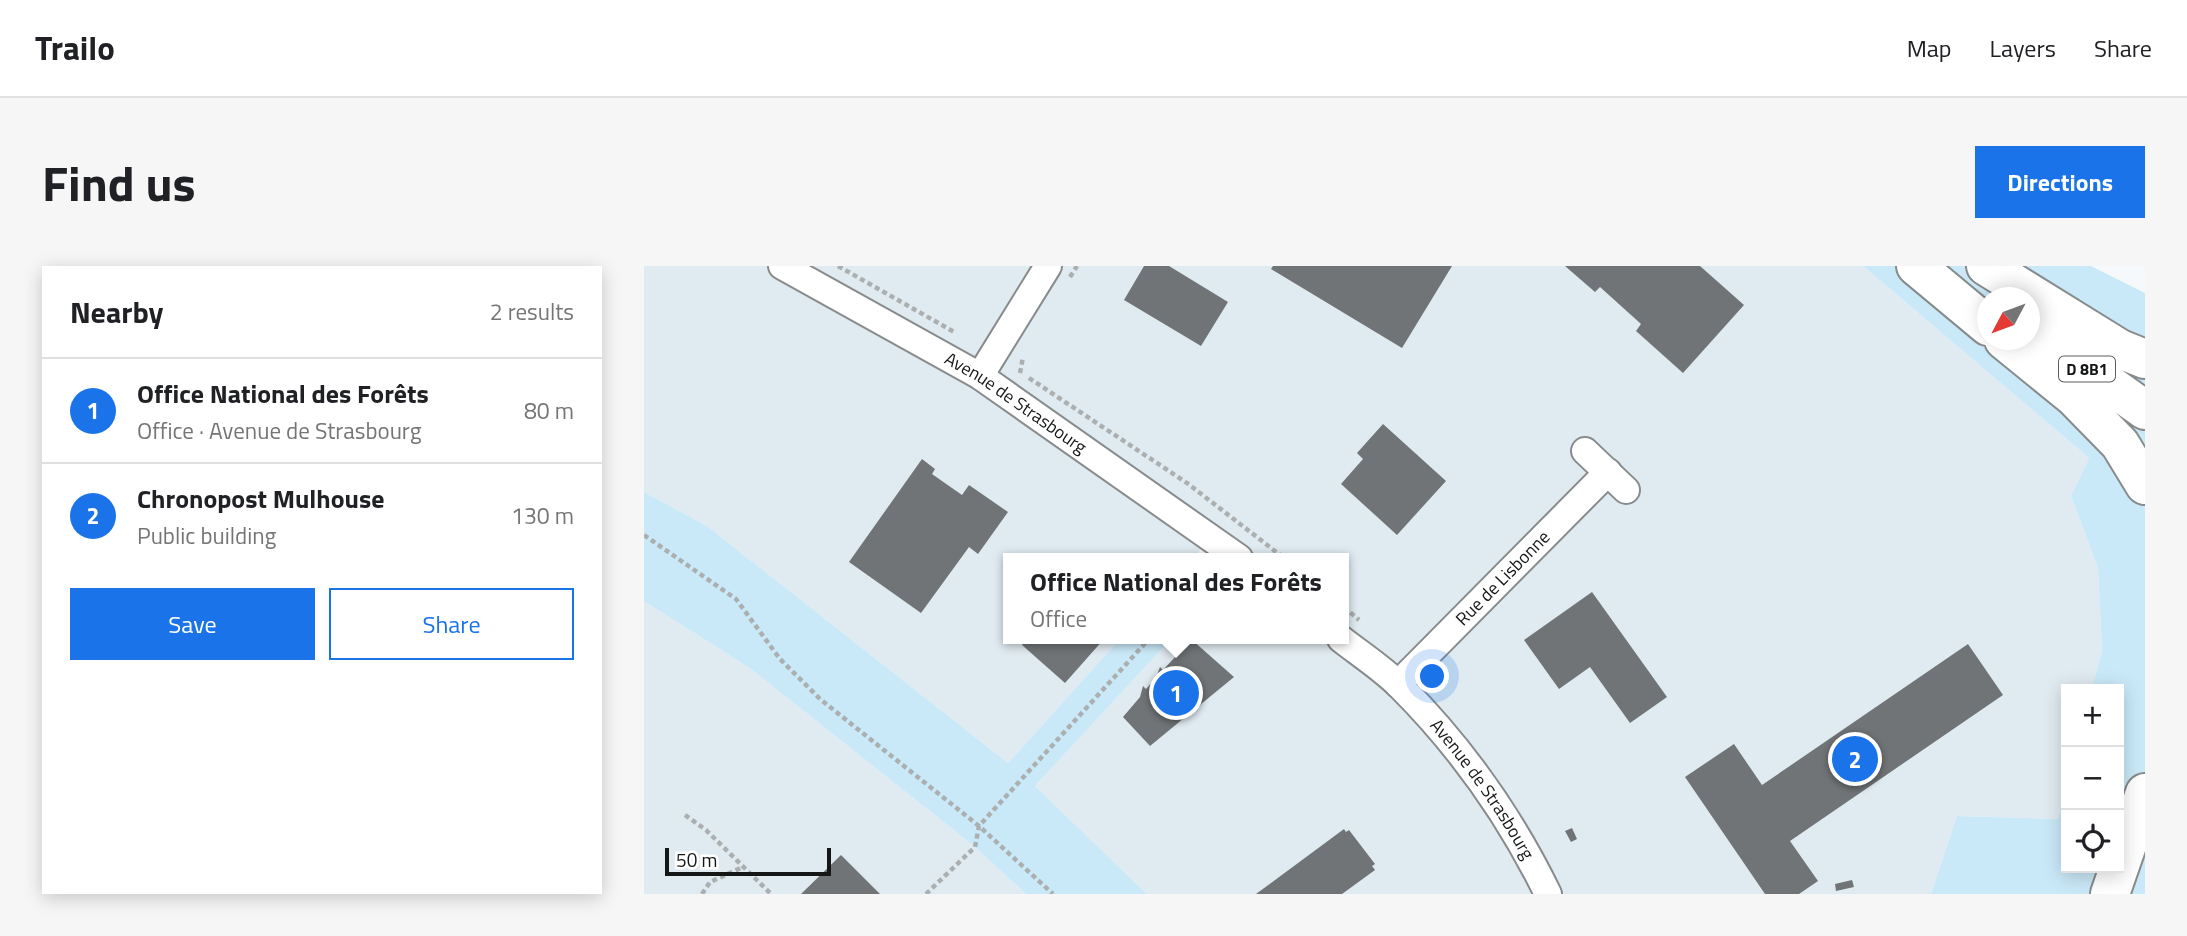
<!DOCTYPE html>
<html lang="en">
<head>
<meta charset="utf-8">
<style>
  body { margin:0; font-family:"Titillium Web",sans-serif; background:#f6f6f6; color:#202124 }
  .controls { position:absolute; right:21px; bottom:21px; display:grid; overflow:hidden; border-radius:0px; box-shadow:0 4px 18px #0003 }
  .controls button { width:63px; height:63px; display:grid; place-items:center; padding:0; border:0; border-bottom:2px solid #e0e0e0; background:#fff; color:#202124; font:35px sans-serif }
  .compass { position:absolute; left:1333px; top:21px; width:63px; height:63px; border-radius:50%; background:#fff; box-shadow:0 4px 18px #0003; rotate:229deg }
  .scale { position:absolute; left:21px; bottom:18px; width:166px; box-sizing:border-box; padding-left:7px; border:4px solid #151717; border-top:0; font-size:19px; line-height:24px; white-space:nowrap; color:#151717; -webkit-text-stroke:5px #fff; paint-order:stroke }
  .you { position:absolute; left:789px; top:411px; width:24px; height:24px; margin:-18px; border:5px solid #fff; border-radius:50%; background:#1a73e8; box-shadow:0 0 0 10px #1a73e833 }
  .badge { display:grid; place-items:center; width:46px; height:46px; border-radius:50%; background:#1a73e8; color:#fff; font-size:23px; font-weight:700 }
  .pin { position:absolute; translate:-50% -50%; border:4px solid #fff; box-shadow:0 2px 7px #0006 }
  .popup { position:absolute; left:359px; top:287px; width:346px; height:91px; box-sizing:border-box; display:grid; place-content:center; border-radius:0px; background:#fff; filter:drop-shadow(0 2px 5px #0005); font-size:23px; white-space:nowrap; color:#757577 }
  .popup b { font-size:26px; color:#202124 }
  .popup::after { content:''; position:absolute; left:50%; top:100%; margin-left:-14px; border:14px solid transparent; border-top-color:#fff }
  .list { margin:0; padding:0; list-style:none }
  h2 { display:flex; justify-content:space-between; align-items:center; height:91px; margin:0; padding:0 28px; font-size:30px }
  h2 small { font-size:23px; font-weight:400; color:#757577 }
  .list li { display:grid; grid-template-columns:46px 1fr auto; gap:21px; align-items:center; box-sizing:border-box; height:105px; padding:0 28px; border-top:2px solid #e0e0e0 }
  .list b { display:block; font-size:26px; white-space:nowrap }
  .list p { margin:0; font-size:23px; white-space:nowrap; color:#757577 }
  .list em { font-size:23px; font-style:normal; color:#757577 }
  .actions { display:flex; gap:14px; padding:21px 28px }
  .actions a { flex:1; padding:16px 0; border:2px solid #1a73e8; border-radius:0px; text-align:center; font-size:24px; color:#1a73e8 }
  .actions .main { background:#1a73e8; color:#fff }
  .icon { flex:none; width:38px; height:38px; fill:none; stroke:currentColor; stroke-width:2; stroke-linecap:round; stroke-linejoin:round }
  .map { position:relative; flex:none; width:1501px; height:628px; overflow:hidden; border-radius:0px }
  header { display:flex; align-items:center; gap:42px; box-sizing:border-box; height:98px; padding:0 35px; background:#fff; border-bottom:2px solid #e0e0e0 }
  header strong { font-size:33px }
  nav { display:flex; gap:38px; margin-inline-start:auto; font-size:24px }
  .intro { display:flex; align-items:center; justify-content:space-between; box-sizing:border-box; height:168px; padding:0 42px }
  h1 { margin:0; font-size:49px }
  .button { padding:18px 32px; border-radius:0px; background:#1a73e8; color:#fff; font-size:24px; font-weight:700 }
  main { display:flex; gap:42px; padding:0 42px }
  aside { flex:1; background:#fff; border-radius:0px; box-shadow:0 4px 18px #0003 }
  .map>svg:first-child { display:block }
</style>
</head>
<body>
<header>
<strong>Trailo</strong>
<nav><a>Map</a><a>Layers</a><a>Share</a></nav>
</header>
<div class="intro"><h1>Find us</h1><a class="button">Directions</a></div>
<main>
<aside>
<h2>Nearby<small>2 results</small></h2>
<ul class="list">
<li><span class="badge">1</span><div><b>Office National des Forêts</b><p>Office · Avenue de Strasbourg</p></div><em>80 m</em></li>
<li><span class="badge">2</span><div><b>Chronopost Mulhouse</b><p>Public building</p></div><em>130 m</em></li>
</ul>
<div class="actions"><a class="main">Save</a><a>Share</a></div>
</aside>
<div class="map">
<svg width="1501" height="628" viewBox="0 0 1501 628">
  <rect width="100%" height="100%" fill="#f5f9fb"/>
  <path fill="#e0ebf1" d="M0 0H1219L1445 192 1427 230 1454 302 1458 384 1448 423H1422V523L1414 553 1313 550 1287 628H503L391 520 527 373H700V292H577L561 279 549 292H364V373H476L364 497 63 260 0 226Z
    M0 335 107 403 331 581 382 628H0Z"/>
  <path fill="#cae9f8" fill-rule="evenodd" d="M1219 0H1447L1501 27V628H1287L1313 550 1414 553 1422 523V602H1475V423H1448L1458 384 1454 302 1427 230 1445 192ZM1344 32H1386V74H1344Z
    M0 226 63 260 364 497 476 373H527L391 520 503 628H382L331 581 107 403 0 335Z"/>
  <path fill="#717476" d="M500 0H525L584 36 557 80 480 34Z
    M629 0H808L758 82 627 3Z
    M921 0H1056L1100 39 1039 107 992 65 997 58 956 21 951 26Z
    M739 158 802 215 753 269 697 218 719 193 713 187Z
    M278 193 291 203 288 208 318 229 325 219 364 246 334 288 325 281 277 347 205 296Z
    M948 326 1023 431 986 457 946 401 915 423 880 374Z
    M383 373H460L421 417 378 379Z
    M547 373 590 411 506 480 479 451 496 431 499 420 502 423 512 412 516 401 519 404 532 390 536 379 539 382Z
    M1324 378 1359 429 1146 575 1174 615 1155 628H1121L1041 511 1090 478 1118 519Z
    M928 562 933 573 927 576 921 565Z
    M700 563 702 566 705 564 731 598 728 600 731 604 698 628H612Z
    M197 589 236 628H157Z
    M1208 614 1210 621 1192 625 1191 618Z"/>
  <g fill="none" stroke-linecap="round" stroke-linejoin="round">
    <defs>
      <g id="street">
        <path id="s1" d="M138 0 336 110 595 292"/>
        <path d="M336 110 404 0"/>
        <path d="M941 185 982 224"/>
        <path id="s2" d="M697 373C716 388 738 402 756 420 817 481 866 550 904 628"/>
        <path id="s3" d="M754 418 964 206"/>
      </g>
      <path id="highway" d="M1272 0 1344 60
        M1342 0 1476 83 1501 93
        M1386 62 1501 144
        M1360 74 1430 131 1476 178 1501 219
        M1466 628 1501 527"/>
    </defs>
    <use href="#street" stroke="#888b8c" stroke-width="30"/>
    <use href="#highway" stroke="#888b8c" stroke-width="42"/>
    <path stroke="#acafb0" stroke-width="4.5" stroke-dasharray="5 3.5" stroke-linecap="butt" d="M194 0 312 67
      M426 11 433 0
      M376 107 379 91
      M385 112 543 217 640 292
      M0 269 92 333 136 393 176 433 335 560 409 628
      M700 341 715 354
      M41 549 62 564 127 628
      M58 628 66 616 99 601
      M282 628 331 581 335 560 505 373"/>
    <use href="#street" stroke="#fff" stroke-width="26"/>
    <use href="#highway" stroke="#fff" stroke-width="38"/>
  </g>
  <g text-anchor="middle" stroke-width="5" stroke-linejoin="round" paint-order="stroke">
    <rect fill="#fff" stroke="#5b5d5d" stroke-width="2" x="1415" y="90.5" width="56" height="25" rx="5"/>
    <g font-size="16" font-weight="bold" fill="#151717">
      <text x="1443" y="109">D 8B1</text>
    </g>
    <g font-size="18" fill="#151717" stroke="#fff">
      <text dy="6" stroke="none"><textPath href="#s1" startOffset="271">Avenue de Strasbourg</textPath></text>
      <text dy="6" stroke="none"><textPath href="#s3" startOffset="149">Rue de Lisbonne</textPath></text>
      <text dy="6" stroke="none"><textPath href="#s2" startOffset="208">Avenue de Strasbourg</textPath></text>
    </g>
  </g>
</svg>
<div class="controls">
<button>+</button>
<button>−</button>
<button><svg class="icon" aria-label="locate" viewBox="0 0 24 24"><circle cx="12" cy="12" r="6"/><path d="M12 2v4M12 18v4M2 12h4M18 12h4"/></svg></button>
</div>
<svg class="compass" viewBox="-18 -18 36 36"><path d="M0-13l5 13h-10z" fill="#e53935"/><path d="M0 13l5-13h-10z" fill="#757577"/></svg>
<div class="scale">50 m</div>
<div class="you"></div>
<div class="pin badge" style="left:532px;top:427px">1</div>
<div class="popup"><b>Office National des Forêts</b>Office</div>
<div class="pin badge" style="left:1211px;top:493px">2</div>
</div>
</main>
</body>
</html>
